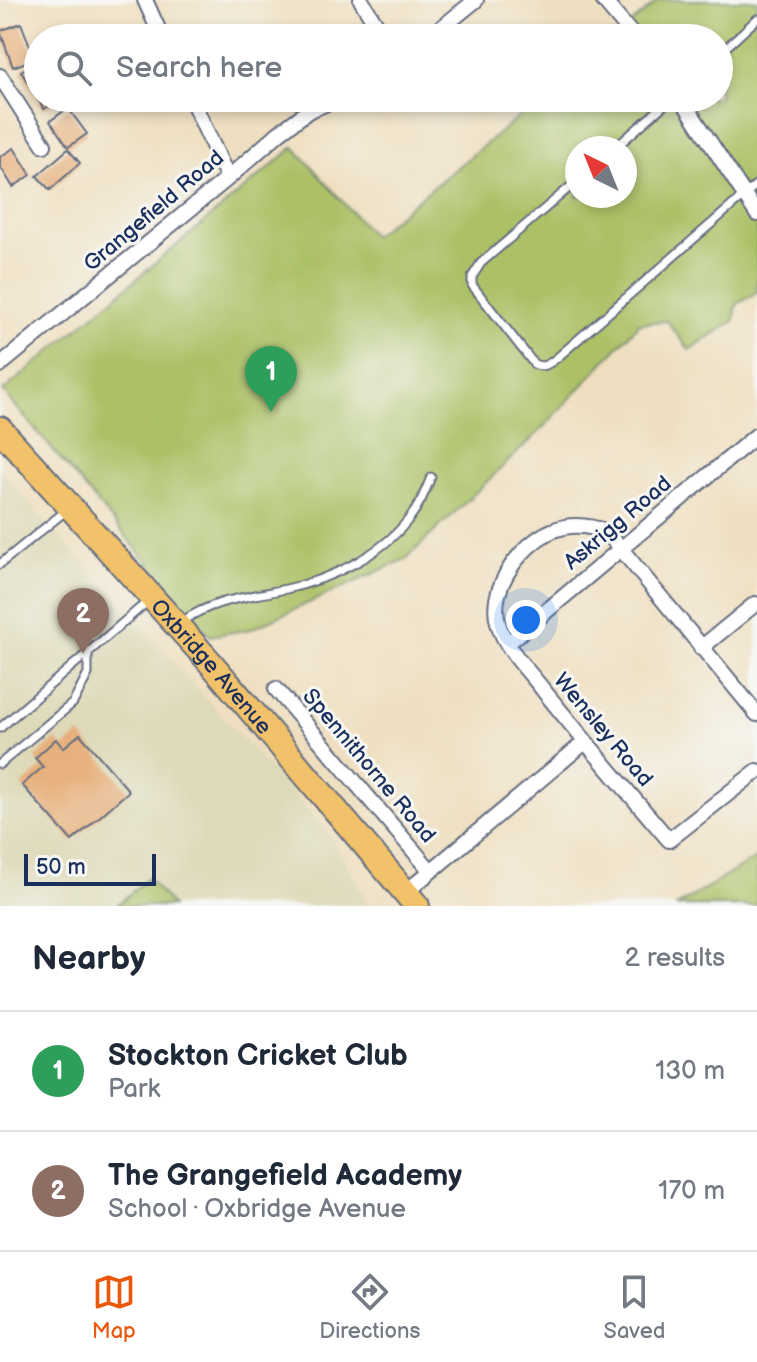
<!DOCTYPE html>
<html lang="en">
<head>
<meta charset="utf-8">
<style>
  body { margin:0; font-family:"Balsamiq Sans",sans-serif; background:#f6f6f7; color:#1f2937 }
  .compass { position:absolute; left:565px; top:136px; width:72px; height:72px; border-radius:50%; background:#fff; box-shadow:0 4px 12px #0003; rotate:317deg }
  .scale { position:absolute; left:24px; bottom:20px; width:132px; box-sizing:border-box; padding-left:8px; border:4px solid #1b2f5e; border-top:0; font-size:22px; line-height:28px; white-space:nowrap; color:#1b2f5e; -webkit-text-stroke:6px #f6f6f2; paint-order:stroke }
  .you { position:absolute; left:526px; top:620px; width:28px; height:28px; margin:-20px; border:6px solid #fff; border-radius:50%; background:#1a73e8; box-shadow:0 0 0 12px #1a73e833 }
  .badge { display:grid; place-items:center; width:52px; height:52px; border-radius:50%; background:#ea580c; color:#fff; font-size:26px; font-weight:700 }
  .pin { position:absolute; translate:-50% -66px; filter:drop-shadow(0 2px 4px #0008) }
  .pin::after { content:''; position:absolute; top:42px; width:28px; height:24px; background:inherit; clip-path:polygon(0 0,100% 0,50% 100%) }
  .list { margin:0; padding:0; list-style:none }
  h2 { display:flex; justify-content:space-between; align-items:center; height:104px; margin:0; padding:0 32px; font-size:34px }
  h2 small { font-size:26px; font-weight:400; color:#747a83 }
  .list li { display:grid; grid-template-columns:52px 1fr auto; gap:24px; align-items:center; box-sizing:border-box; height:120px; padding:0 32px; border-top:2px solid #e0e1e3 }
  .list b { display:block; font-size:30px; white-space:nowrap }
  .list p { margin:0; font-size:26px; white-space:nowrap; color:#747a83 }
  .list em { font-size:26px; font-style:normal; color:#747a83 }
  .icon { flex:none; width:44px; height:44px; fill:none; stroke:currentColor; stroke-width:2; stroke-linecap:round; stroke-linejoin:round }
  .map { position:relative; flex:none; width:757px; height:906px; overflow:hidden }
  .search { position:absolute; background:#fff; box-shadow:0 4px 12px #0003; left:24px; right:24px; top:24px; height:88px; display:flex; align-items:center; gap:20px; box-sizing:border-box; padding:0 28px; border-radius:44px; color:#747a83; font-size:30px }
  .sheet { height:344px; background:#fff }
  nav { display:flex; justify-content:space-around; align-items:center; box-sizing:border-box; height:112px; border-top:2px solid #e0e1e3; background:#fff; font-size:22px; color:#747a83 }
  nav a { display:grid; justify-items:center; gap:4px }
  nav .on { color:#ea580c }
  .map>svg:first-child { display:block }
</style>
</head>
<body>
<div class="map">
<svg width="757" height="906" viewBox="0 0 757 906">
  <rect width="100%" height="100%" fill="#f6f6f2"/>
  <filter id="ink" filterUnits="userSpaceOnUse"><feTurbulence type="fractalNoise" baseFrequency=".0125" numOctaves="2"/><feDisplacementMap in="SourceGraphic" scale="16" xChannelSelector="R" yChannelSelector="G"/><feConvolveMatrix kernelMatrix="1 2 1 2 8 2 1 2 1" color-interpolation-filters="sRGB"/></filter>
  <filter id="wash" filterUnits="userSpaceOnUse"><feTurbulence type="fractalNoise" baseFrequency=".006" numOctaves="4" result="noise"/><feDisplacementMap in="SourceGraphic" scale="32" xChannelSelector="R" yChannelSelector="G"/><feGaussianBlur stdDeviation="1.8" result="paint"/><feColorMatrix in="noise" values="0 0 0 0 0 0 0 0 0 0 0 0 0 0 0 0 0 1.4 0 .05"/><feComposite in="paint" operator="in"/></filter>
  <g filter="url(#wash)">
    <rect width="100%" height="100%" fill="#efdfc0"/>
    <path fill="#ded9b8" d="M0 471 331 836 370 906H0Z"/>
    <path fill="#acc166" stroke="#647862" stroke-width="2" fill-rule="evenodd" d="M659 0H757V293L737 304 734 321 689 350 667 321 640 323 539 432 406 559 251 629 210 636 3 391 294 147 373 236 542 98H719V38H615ZM577 148H625V196H577Z
      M757 857V906H677Z
      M148 878 172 906H116Z"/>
    <g id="blocks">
      <path fill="#e7b17d" d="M21 23 35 59 13 67 0 31Z
        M38 61V98H61L44 109 21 71Z
        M68 108 87 134 68 147 50 121Z
        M14 148 31 175 13 187 0 166V157Z
        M68 149 80 163 50 190 37 176Z
        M80 734 129 791 72 841 22 785 43 767 35 758 56 739 63 748Z"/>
    </g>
  </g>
  <g filter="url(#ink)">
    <use href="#blocks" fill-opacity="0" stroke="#656d80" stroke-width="2"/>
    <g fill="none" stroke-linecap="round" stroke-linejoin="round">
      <defs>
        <path id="service" d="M719 54 757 19
          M615 148 672 98
          M577 181 481 263 472 277V285L534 364C544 369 550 363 558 357L757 184
          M0 564 68 509
          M181 622C217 598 245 598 286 589 329 580 381 555 408 520 419 507 425 492 431 477
          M0 728 147 602
          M0 764 73 703 88 674V652"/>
        <path id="minor" d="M145 0 162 38
          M361 0 380 31
          M603 0 635 38
          M429 38 476 0
          M0 76 44 145
          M191 98 228 178
          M681 98 757 214
          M0 365 228 178 279 133 308 111 339 98
          M507 644 757 435
          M701 648 755 604
          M276 689 430 870
          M757 714 607 532C578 521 553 524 529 546 508 565 489 597 499 626 507 651 529 671 544 691 585 742 627 791 669 840L757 771
          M406 892 585 742"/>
        <g id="primary">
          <path id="s1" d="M0 429 209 661 417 906"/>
        </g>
      </defs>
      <use href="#service" stroke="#656d80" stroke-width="11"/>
      <use href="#minor" stroke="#656d80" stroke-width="18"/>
      <use href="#primary" stroke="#656d80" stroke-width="28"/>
      <use href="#service" stroke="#fff" stroke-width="7"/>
      <use href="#minor" stroke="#fff" stroke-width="14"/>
      <use href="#primary" stroke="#f2c26a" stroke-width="24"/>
    </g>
  </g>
  <g text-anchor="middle" stroke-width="6" stroke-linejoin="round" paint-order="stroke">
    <g font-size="22" fill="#1b2f5e" stroke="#f6f6f2">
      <text transform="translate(153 210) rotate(-40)" y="8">Grangefield Road</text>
      <text transform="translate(617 522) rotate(-40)" y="8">Askrigg Road</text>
      <text dy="8" stroke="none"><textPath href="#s1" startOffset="318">Oxbridge Avenue</textPath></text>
      <text transform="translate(604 729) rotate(50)" y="8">Wensley Road</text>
      <text transform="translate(370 765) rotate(50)" y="8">Spennithorne Road</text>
    </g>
  </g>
</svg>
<svg class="compass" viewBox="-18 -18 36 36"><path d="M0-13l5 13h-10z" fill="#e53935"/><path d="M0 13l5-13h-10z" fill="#747a83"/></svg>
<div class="scale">50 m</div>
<div class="you"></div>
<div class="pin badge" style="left:271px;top:412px;background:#2e9e5b">1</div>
<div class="pin badge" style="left:83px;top:654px;background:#8d6e63">2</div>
<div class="search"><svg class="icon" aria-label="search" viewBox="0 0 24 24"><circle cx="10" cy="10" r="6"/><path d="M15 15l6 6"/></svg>Search here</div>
</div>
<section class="sheet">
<h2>Nearby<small>2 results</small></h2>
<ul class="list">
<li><span class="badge" style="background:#2e9e5b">1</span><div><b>Stockton Cricket Club</b><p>Park</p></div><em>130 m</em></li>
<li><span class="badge" style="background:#8d6e63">2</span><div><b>The Grangefield Academy</b><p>School · Oxbridge Avenue</p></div><em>170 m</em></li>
</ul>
</section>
<nav>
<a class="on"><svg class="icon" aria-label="map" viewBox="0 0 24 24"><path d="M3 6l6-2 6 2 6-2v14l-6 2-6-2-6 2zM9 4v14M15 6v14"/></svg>Map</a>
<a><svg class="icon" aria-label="directions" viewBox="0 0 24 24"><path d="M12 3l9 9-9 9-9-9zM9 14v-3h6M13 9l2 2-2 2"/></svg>Directions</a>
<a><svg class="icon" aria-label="saved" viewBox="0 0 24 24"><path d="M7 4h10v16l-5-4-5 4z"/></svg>Saved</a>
</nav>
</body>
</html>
